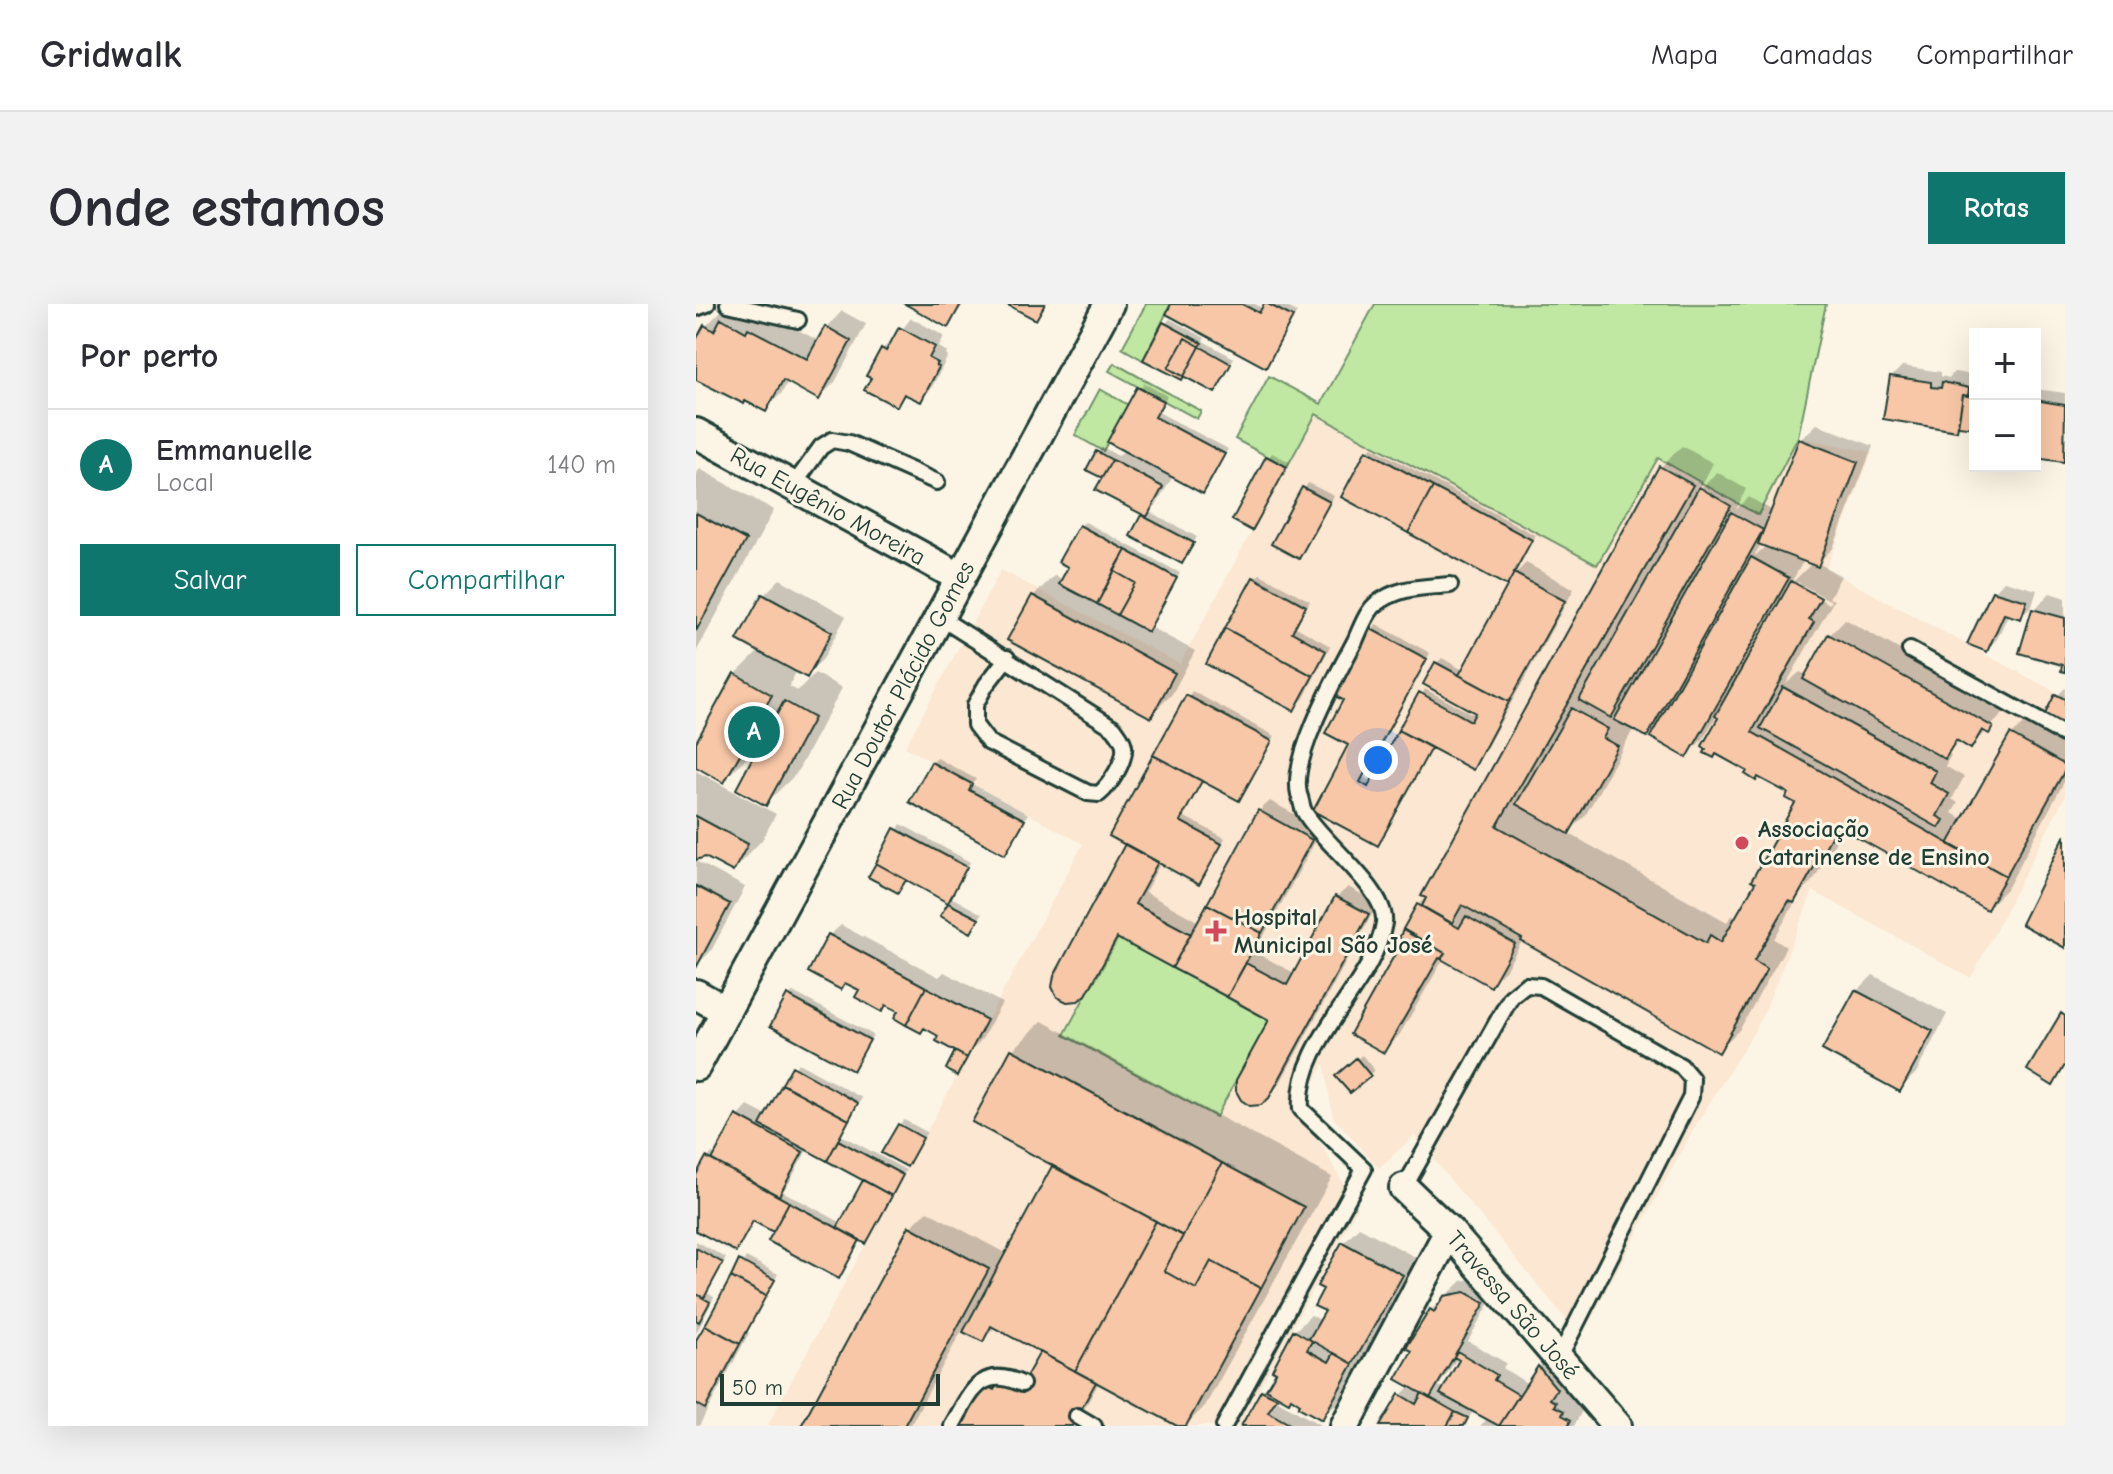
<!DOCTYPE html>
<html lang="pt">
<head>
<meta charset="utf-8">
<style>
  body { margin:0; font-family:"Comic Neue",sans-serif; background:#f2f2f3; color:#2b2b33 }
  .controls { position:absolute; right:24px; top:24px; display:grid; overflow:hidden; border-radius:0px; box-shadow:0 8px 32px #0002 }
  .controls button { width:72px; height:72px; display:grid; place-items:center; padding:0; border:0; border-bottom:2px solid #e1e1e2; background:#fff; color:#2b2b33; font:40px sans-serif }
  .scale { position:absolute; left:24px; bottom:20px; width:220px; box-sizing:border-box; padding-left:8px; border:4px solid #1f3d34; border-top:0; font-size:22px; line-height:28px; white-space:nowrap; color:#1f3d34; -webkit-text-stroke:6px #fcf5e5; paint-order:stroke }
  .you { position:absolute; left:682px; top:456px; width:28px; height:28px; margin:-20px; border:6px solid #fff; border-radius:50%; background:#1a73e8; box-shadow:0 0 0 12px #1a73e833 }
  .badge { display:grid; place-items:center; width:52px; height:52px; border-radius:50%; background:#0f766e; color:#fff; font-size:26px; font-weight:700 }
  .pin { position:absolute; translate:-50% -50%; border:4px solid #fff; box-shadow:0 2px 8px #0006 }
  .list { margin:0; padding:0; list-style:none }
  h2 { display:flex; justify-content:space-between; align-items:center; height:104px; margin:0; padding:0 32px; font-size:34px }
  h2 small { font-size:26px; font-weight:400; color:#7c7c81 }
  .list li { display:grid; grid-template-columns:52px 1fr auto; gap:24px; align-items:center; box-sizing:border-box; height:112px; padding:0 32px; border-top:2px solid #e1e1e2 }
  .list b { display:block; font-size:30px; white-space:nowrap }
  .list p { margin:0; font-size:26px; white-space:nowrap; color:#7c7c81 }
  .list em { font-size:26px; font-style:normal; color:#7c7c81 }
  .actions { display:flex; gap:16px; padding:24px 32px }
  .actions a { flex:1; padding:18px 0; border:2px solid #0f766e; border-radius:0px; text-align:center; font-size:28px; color:#0f766e }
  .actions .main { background:#0f766e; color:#fff }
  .map { position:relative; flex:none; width:1369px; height:1122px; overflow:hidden; border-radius:0px }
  header { display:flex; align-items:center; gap:48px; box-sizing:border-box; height:112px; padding:0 40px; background:#fff; border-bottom:2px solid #e1e1e2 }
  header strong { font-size:38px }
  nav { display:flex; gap:44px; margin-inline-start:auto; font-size:28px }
  .intro { display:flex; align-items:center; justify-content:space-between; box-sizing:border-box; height:192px; padding:0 48px }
  h1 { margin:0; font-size:56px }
  .button { padding:20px 36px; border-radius:0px; background:#0f766e; color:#fff; font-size:28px; font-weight:700 }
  main { display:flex; gap:48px; padding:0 48px }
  aside { flex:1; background:#fff; border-radius:0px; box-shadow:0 8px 32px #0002 }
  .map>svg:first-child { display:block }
</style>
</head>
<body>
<header>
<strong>Gridwalk</strong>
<nav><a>Mapa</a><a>Camadas</a><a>Compartilhar</a></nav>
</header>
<div class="intro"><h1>Onde estamos</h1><a class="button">Rotas</a></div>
<main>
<aside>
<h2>Por perto<small></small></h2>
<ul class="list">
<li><span class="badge">A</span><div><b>Emmanuelle</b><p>Local</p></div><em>140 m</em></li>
</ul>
<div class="actions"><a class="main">Salvar</a><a>Compartilhar</a></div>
</aside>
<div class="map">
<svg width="1369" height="1122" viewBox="0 0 1369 1122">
  <rect width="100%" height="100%" fill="#fcf5e5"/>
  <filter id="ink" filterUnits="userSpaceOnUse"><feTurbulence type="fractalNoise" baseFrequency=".0125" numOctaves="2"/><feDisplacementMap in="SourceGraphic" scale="16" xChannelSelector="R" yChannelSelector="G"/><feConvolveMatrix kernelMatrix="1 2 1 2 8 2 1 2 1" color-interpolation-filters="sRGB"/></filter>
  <g filter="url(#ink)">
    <path fill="#fbe7d2" d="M619 110 901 261 962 154 1061 211 1102 133 1176 148 1130 265 1369 393V492L1275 674 1117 587 1070 704 1056 731 998 824 885 1033 718 832 683 864 637 813 628 760 605 805 661 904 543 1122H71L387 540 209 443 305 266 484 360Z"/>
    <path fill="#c1e8a3" stroke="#70926c" stroke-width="2" d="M450 0H475L447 56 426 44Z
      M679 0H1130L1102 133 1062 211 962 154 901 261 620 110 591 163 539 135 573 72 625 100Z
      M418 59 505 107 501 115 413 67Z
      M404 85 432 101 407 147 379 131Z
      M421 634 573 716 520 813 368 731Z"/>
    <path fill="#0003" fill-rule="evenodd" d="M42 0 70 9 123 37 130 24 146 7 170 20 139 78 123 94 92 77 86 89 69 105 0 74V41L10 22 26 6 32 10Z
      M213 0H268L251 21Z
      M477 0H559L568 5 571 0H585L601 8 569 62Z
      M215 14 248 32 243 43 251 48 250 50 252 52 235 85 224 96 212 89 201 101 186 45 199 35Z
      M474 15 509 34 507 37 538 54 518 87 469 20Z
      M1206 62 1245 68V72L1253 74 1258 68 1279 71V122L1265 120 1261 124 1195 73Z
      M448 79 471 92 462 108 532 145 507 188 477 172 461 200 454 208 501 233 486 257 437 231 449 210 408 174 402 148 406 143 422 152 429 146 414 138Z
      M1339 85 1369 89V154L1367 156 1339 152Z
      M1121 120 1177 142 1137 244 1122 259 1145 272 1133 294 1138 296 1090 380 1104 368 1111 371 1133 332 1149 315 1311 406 1275 442 1264 436 1252 449 1255 451 1249 462 1268 473 1256 495 1262 499 1256 509 1268 516 1316 431 1332 415 1369 436V476L1312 583 1291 604 1148 523 1118 575 1104 590 1078 635 1090 643 1044 725 1022 747 828 634 810 665 794 681 748 654 704 730 688 747 710 636 705 633 722 601 731 592 728 591 965 163 986 142 1017 159 1004 185 1021 168 1050 185 1040 206 1053 193 1077 207 1104 136ZM1066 239 1071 241 1060 251 1059 250ZM1108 256 1116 259 1097 278 1096 277ZM1101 278 1135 297 1133 300 1101 282ZM1021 411 1025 413 1053 466 1094 489 1102 499 1041 614 1037 611 1031 618 872 529 889 512 938 424 951 431 962 420 991 451 1007 435Z
      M676 143 839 231 818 271 830 259 878 285 782 459 777 464 736 442 681 540 619 506 655 440 650 395 640 390 680 320 734 349 667 473 677 478 729 385 780 412 782 408 741 359 746 354 767 366 817 274 671 147Z
      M576 149 594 158 556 224 572 154Z
      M4 165 78 206 0 348V170Z
      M612 179 638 192 603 252 578 239Z
      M389 218 484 269 454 323 499 347 476 390 454 412 337 292 359 271 367 276 375 262 384 222Z
      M564 270 614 297 600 323 634 342 608 394 598 405 559 274Z
      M84 275 150 312 127 355 110 371 101 366 93 382 101 387 119 369 146 384 100 470 70 499 62 449 58 446 28 476 0 461V442L39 371 64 346 68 291Z
      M1308 277 1341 286 1336 302 1325 313 1313 309 1301 335 1290 346 1298 288Z
      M1354 289 1369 294V366L1338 306Z
      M1369 384V419L1361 392Z
      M496 387 579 432 543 494 507 475 487 512 529 534 508 574 503 579 465 558 449 588 503 618 563 507 574 497 626 525 559 648 598 669 641 593 652 583 682 599 583 781 571 792 575 715 424 633 400 678 389 689 432 540 416 531Z
      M241 454 280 475 276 480 332 510 309 548 236 459Z
      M0 467 80 510 66 536 37 566 9 551 0 555Z
      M205 520 274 558 255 593 286 610 275 626 247 611 255 598 211 574 202 587 175 572Z
      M0 557 49 583 15 647 0 662Z
      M145 621 243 673 248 668 306 699 286 735 275 747 261 769 262 747 245 731 192 700 186 706 166 686 134 631Z
      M1177 671 1251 710 1220 769 1204 785 1161 687Z
      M97 688 177 731 157 764 93 693Z
      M346 717 636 873 509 1102 489 1122H485L403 1078 379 1122H264L287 1080 307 1075 317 1065 332 1073 346 1047 300 1022 286 1036 266 1026 214 1122H107L215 923 231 907 311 950 359 861 317 746Z
      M666 751 678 766 674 770 646 767Z
      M102 759 166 794 145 831 210 866 174 932 169 937 166 935 143 973 80 927 58 915 39 946 0 924V876L12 854 16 849 20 851 42 813 52 802 71 812ZM112 844 170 876 146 919 86 887 93 879Z
      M208 816 231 828 211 861 203 821Z
      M663 923 721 954 642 1098 625 1114 596 1092 585 1091 582 1097 626 1122H547L566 1087 578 1076 599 1027 615 1011 626 1017 632 1007 647 939Z
      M0 937 30 954 11 989 18 993 0 1030Z
      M50 953 82 970 51 1028 53 1029 3 1122H0V1041Z
      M786 973 803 983 772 1037 810 1059 807 1064 832 1080 843 1063 859 1047 890 1099 878 1122H784L791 1115 777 1107 768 1122H686L705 1091 715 1081 718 1047 735 1006 766 977ZM762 1053 766 1055 748 1085 743 1082Z"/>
    <path fill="#f8c7a7" stroke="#1f3d34" stroke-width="2" d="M209 0H265L252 24Z
      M310 0H349L340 16Z
      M475 0H546L563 9 568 0H572L597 13 570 64 470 10Z
      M25 14 50 28 52 24 111 55 129 22 155 37 123 96 87 76 70 108 49 97 48 100 0 76V36L8 21 18 27Z
      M467 18 506 39 486 76 447 56Z
      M203 23 239 43 233 54 242 59 240 61 243 63 225 98 208 90 201 103 168 86 175 74 170 72 185 44 190 47Z
      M489 34 535 60 519 89 472 64Z
      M1194 72 1235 78V83L1245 84 1246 78 1273 84 1272 92 1267 91 1261 127 1187 115Z
      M441 83 468 97 459 113 529 150 507 190 411 138Z
      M1267 91 1279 93V124L1262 122Z
      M1339 96 1369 101 1368 158 1339 154Z
      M1103 135 1162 158 1122 263 1062 240Z
      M670 146 737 183 712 229 645 193Z
      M400 147 416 156 406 174 390 166Z
      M570 152 591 163 556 227 536 216Z
      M416 156 467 183 451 213 399 186Z
      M963 162 997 181 801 522 1010 639 1014 631 1025 638 1059 579 1055 577 1099 499 1090 494 1092 489 1062 473 1060 477 1049 470 1051 467 1020 450 1018 454 1008 449 1010 445 1006 442 1022 414 1019 412 1095 277 1125 294 1113 315 1118 318 1056 428 1310 572 1291 606 1141 522 1098 599 1093 597 1058 657 1071 665 1023 749 825 637 826 635 766 601 756 619 726 602 730 594 725 592Z
      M606 183 634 198 603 255 575 240Z
      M737 183 836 236 811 282 712 229Z
      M1003 183 1035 202 915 414 883 396Z
      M1035 208 1067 226 951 433 918 416Z
      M0 209 50 236 0 327Z
      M445 211 498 239 486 260 434 232Z
      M383 221 430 246 401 300 363 280 372 263 362 258Z
      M430 246 481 274 452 328 421 311 439 279 418 267Z
      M1055 253 1093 274 991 454 954 433Z
      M418 267 439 279 421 311 401 300Z
      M818 269 869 297 813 398 763 371Z
      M557 273 610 302 596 328 630 347 617 372 529 324Z
      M1296 287 1331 297 1325 315 1308 310 1291 348 1271 340Z
      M66 290 136 328 111 374 41 336Z
      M336 291 479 369 455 414 311 336Z
      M1336 305 1369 314V368L1365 367 1366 361 1323 349Z
      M529 324 617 372 598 407 510 360Z
      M673 324 731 355 664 478 672 483 702 426 735 444 682 542 617 507 652 441 629 429 647 396 637 391Z
      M1132 330 1297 423 1293 430 1286 426 1275 445 1260 436 1249 455 1107 375Z
      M739 358 813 398 777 466 702 426 723 388 775 417 779 409 727 380Z
      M38 369 76 391 64 412 76 419 88 397 118 414 70 502 40 485 59 449 48 443 28 479 0 463V438Z
      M1087 383 1240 467 1234 479 1253 490 1241 512 1248 516 1243 524 1064 424Z
      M1359 390 1369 395V421L1349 410Z
      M490 391 576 437 543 497 457 451Z
      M875 404 912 425 907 434 922 442 873 530 820 500Z
      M1314 430 1369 461V466L1310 572 1252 540Z
      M457 451 506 477 484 517 526 540 503 581 413 532Z
      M235 458 276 480 273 486 329 516 309 551 213 498Z
      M562 506 616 536 566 629 511 600Z
      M0 512 52 540 37 568 9 553 0 556Z
      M198 524 271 563 252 599 180 559Z
      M1369 531V644L1325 620Z
      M429 540 462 558 439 600 495 630 476 664 421 634 390 691 382 697 371 698 361 693 356 683 358 672Z
      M180 559 210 576 202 589 172 573Z
      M0 582 34 600 0 664Z
      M639 592 673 610 573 794 565 801 554 802 545 796 540 787V776L573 716 531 693 550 659 591 681Z
      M252 599 283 615 275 629 244 612Z
      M511 600 566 629 531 693 476 664Z
      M721 600 763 624 770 612 819 640 795 683 745 655 749 649 707 625Z
      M707 626 749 649 745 655 743 654 688 749 654 730 707 636 703 634Z
      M132 630 230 683 210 721 198 714 202 707 190 701 186 708 159 693 163 686 149 679 145 686 112 668Z
      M230 683 291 716 271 754 240 737 242 732 228 724 225 729 210 721Z
      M1159 686 1237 727 1204 788 1126 746Z
      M91 691 174 736 157 767 74 722Z
      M1365 709 1369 712V761L1357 782 1331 766Z
      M315 745 526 859 487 932 276 818Z
      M259 747 271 754 261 772 250 765Z
      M660 754 675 772 654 789 639 772Z
      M96 762 162 799 153 816 86 780Z
      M86 780 153 816 131 857 64 821Z
      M40 811 107 848 83 892 16 856Z
      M202 820 227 834 211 863 185 849Z
      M142 836 207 871 196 892 131 857Z
      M10 853 93 898 77 928 57 917 40 948 0 927V871Z
      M526 859 608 903 565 984 515 957 500 985 468 967Z
      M356 862 460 917 379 1067 295 1022 287 1038 267 1028Z
      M167 876 196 892 170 940 141 924Z
      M93 898 164 936 143 975 72 937Z
      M460 917 487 932 468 967 500 985 515 957 565 984 490 1122H481L379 1067Z
      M213 922 293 965 208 1122H105Z
      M646 938 707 971 657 1060 613 1035 629 1007 618 1002 627 985 621 982Z
      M0 944 27 959 8 994 0 990Z
      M43 956 79 976 70 992 35 973Z
      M35 973 70 992 44 1040 9 1021Z
      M769 988 789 999 734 1094 700 1075 716 1047 710 1044 734 1005 738 1008 748 992Z
      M0 990 14 998 3 1018 0 1016Z
      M9 1021 44 1040 9 1105 0 1100V1036Z
      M597 1026 616 1037 611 1046 633 1058 638 1049 657 1060 626 1116 602 1103 604 1100 595 1094 593 1098 570 1085 580 1068 576 1066Z
      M761 1047 801 1071 798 1076 823 1091 803 1122 744 1090 763 1056 758 1053Z
      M344 1048 400 1078 376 1122H262L285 1079 298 1086 305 1075 323 1085Z
      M842 1062 861 1085 854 1095 860 1098 858 1102 868 1107 866 1111 875 1116 872 1122H803Z
      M565 1086 581 1094 572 1108 597 1122H545Z
      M726 1089 759 1108 751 1122H684L703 1090 720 1100Z
      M759 1108 772 1114 768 1122H751Z"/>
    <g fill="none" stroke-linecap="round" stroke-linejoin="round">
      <defs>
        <path id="service" d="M32 0 102 16
          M0 4 11 0
          M97 182 125 143 136 136 153 139 241 178
          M243 313 418 424C422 430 427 435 428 442 430 457 414 481 403 490L392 489 292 438 279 421V401L290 381 311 354
          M1214 346 1369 431
          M708 884 815 693 830 681 845 682 985 762 996 775 995 793 863 1054
          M381 1112 398 1122
          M256 1122C274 1090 284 1060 326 1080
          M528 1122 668 865 605 805C600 736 678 682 688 619 692 586 623 536 608 507 606 503 605 495 603 490 594 454 641 371 659 337 664 326 670 309 679 301 702 282 726 284 754 281"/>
        <path id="minor" d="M0 129 265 274
          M0 690 30 707
          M0 762 413 0
          M708 884 753 927 921 1122
          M649 1122 753 927"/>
      </defs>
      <use href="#service" stroke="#1f3d34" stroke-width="20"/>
      <use href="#minor" stroke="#1f3d34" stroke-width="34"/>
      <use href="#service" stroke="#fcf5e5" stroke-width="14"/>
      <use href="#minor" stroke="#fcf5e5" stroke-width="28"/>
    </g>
  </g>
  <g fill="#d1495b" stroke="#fcf5e5" stroke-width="3">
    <circle cx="1046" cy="539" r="8"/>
    <path d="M516 615h8v8h8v8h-8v8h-8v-8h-8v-8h8z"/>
  </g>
  <g text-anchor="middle" stroke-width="6" stroke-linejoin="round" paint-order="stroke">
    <g font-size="24" fill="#1f3d34" stroke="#fcf5e5">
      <text transform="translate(132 202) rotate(29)" y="8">Rua Eugênio Moreira</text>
      <text transform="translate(207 381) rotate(-62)" y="8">Rua Doutor Plácido Gomes</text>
      <text transform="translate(817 1001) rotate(49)" y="8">Travessa São José</text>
    </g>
    <g font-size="24" font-weight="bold" fill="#1f3d34" stroke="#fcf5e5" text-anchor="start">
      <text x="1062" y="533">Associação<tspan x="1062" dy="28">Catarinense de Ensino</tspan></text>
      <text x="538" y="621">Hospital<tspan x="538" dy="28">Municipal São José</tspan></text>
    </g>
  </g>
</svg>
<div class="controls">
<button>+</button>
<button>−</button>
</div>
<div class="scale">50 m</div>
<div class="you"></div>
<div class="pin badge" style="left:58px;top:428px">A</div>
</div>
</main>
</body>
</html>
